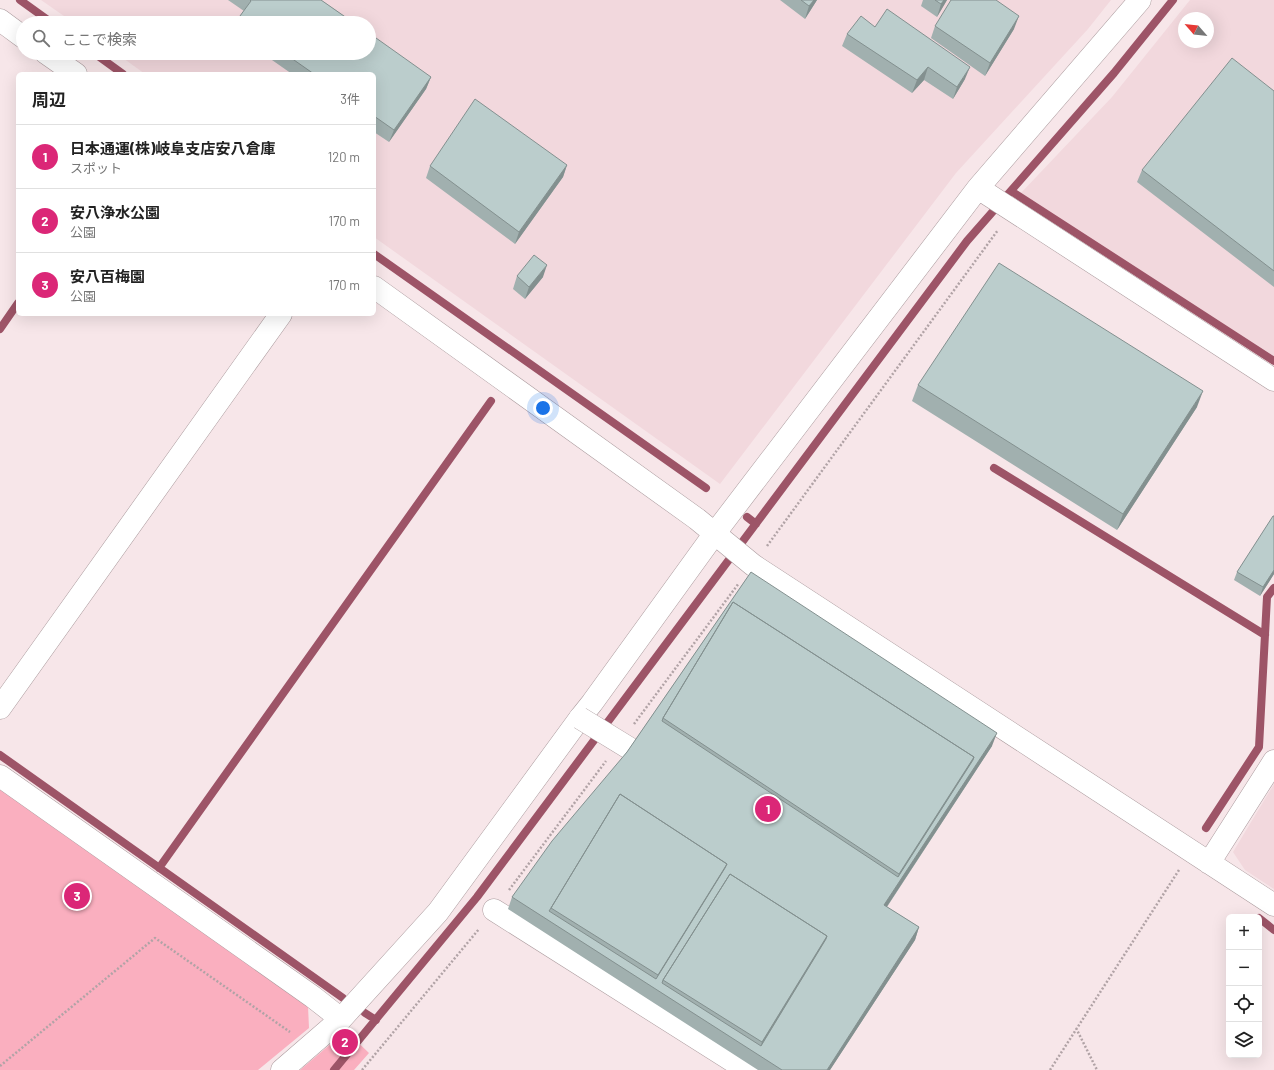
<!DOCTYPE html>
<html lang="ja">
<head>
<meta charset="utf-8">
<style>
  body { margin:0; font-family:Barlow,"Noto Sans JP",sans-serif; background:#f2f2f2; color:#222 }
  .controls { position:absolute; right:12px; bottom:12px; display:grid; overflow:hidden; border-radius:6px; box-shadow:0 4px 16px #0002 }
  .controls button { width:36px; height:36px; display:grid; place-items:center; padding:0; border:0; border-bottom:1px solid #e0e0e0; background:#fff; color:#222; font:20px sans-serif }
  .compass { position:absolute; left:1178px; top:12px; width:36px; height:36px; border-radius:50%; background:#fff; box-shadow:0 4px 16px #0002; rotate:298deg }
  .you { position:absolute; left:543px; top:408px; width:14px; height:14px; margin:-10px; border:3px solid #fff; border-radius:50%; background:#1a73e8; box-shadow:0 0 0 6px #1a73e833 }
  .badge { display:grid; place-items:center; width:26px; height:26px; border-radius:50%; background:#db2777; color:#fff; font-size:13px; font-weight:700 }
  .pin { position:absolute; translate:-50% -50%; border:2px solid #fff; box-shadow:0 1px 4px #0006 }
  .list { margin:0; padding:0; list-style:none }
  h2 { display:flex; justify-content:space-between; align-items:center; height:52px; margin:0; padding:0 16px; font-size:17px }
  h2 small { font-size:13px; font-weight:400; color:#767676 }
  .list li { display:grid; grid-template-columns:26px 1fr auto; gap:12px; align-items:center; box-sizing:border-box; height:64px; padding:0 16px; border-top:1px solid #e0e0e0 }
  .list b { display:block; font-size:15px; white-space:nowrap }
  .list p { margin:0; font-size:13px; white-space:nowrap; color:#767676 }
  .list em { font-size:13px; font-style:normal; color:#767676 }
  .icon { flex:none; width:22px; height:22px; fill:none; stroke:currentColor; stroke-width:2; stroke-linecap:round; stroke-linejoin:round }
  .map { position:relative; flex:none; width:1274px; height:1070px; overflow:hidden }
  .search { position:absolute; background:#fff; box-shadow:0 4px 16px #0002; left:16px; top:16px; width:360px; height:44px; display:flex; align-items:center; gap:10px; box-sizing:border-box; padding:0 14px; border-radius:22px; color:#767676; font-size:15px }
  .panel { position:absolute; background:#fff; box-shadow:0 4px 16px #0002; left:16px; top:72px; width:360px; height:244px; border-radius:6px }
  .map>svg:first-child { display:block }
</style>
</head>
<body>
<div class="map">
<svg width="1274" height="1070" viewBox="0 0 1274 1070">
  <rect width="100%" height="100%" fill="#f7e6e9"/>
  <path fill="#f2d8dd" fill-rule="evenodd" d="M41 0H1111L1088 29 956 173 720 484 374 237V74H145L116 53H369V23H74Z
    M1190 0H1274V356L1020 194 1112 97ZM1184 18H1208V42H1184Z
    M1274 784V889L1245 870 1233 852Z"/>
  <path fill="#faafbf" d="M0 786 308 1006 309 1028 258 1070H0Z
    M346 1031 369 1053 354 1070H300Z"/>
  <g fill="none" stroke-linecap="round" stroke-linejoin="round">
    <path stroke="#9d5467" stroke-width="8" d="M20 0 52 23
      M94 53 123 74
      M1011 191 1274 361
      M374 254 706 488
      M0 329 18 303
      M994 468 1265 635
      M747 517 756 524
      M0 755 343 998
      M1206 828 1259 747 1267 597 1274 588
      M159 868 491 401
      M1259 918 1274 930
      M365 1013 376 1020
      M334 1070 477 897 967 241 1114 73 1173 0"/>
    <defs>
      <path id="minor" d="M0 20 23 37
        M46 53 76 74
        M978 188 1274 380
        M374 287 697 519 753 565 1274 905
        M0 708 281 314
        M0 776 313 997 341 1019
        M1209 863 1274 761
        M494 910 747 1070
        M282 1070 341 1019 438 912 580 718 592 703 715 533 978 188 1140 0"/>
    </defs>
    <use href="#minor" stroke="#ab9b9e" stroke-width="23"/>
    <path stroke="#b1a3a6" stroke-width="2.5" stroke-dasharray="2 2" stroke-linecap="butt" d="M767 546 998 230
      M634 724 739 583
      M509 890 606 761
      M1076 1028 1097 1070
      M0 1066 155 938 290 1032
      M362 1070 479 929
      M1050 1070 1179 870"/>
    <use href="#minor" stroke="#fff" stroke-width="22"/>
    <defs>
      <path id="minor-bridge" d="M580 718 655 764"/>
    </defs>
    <use href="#minor-bridge" stroke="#ab9b9e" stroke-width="23" stroke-linecap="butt"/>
    <use href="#minor-bridge" stroke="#fff" stroke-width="22"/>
  </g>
  <path fill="#a1b0af" d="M228 0H321L354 23H236L237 20 244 11Z
    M780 0H817L805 19Z
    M923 0H947L937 17 921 6Z
    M935 26 1014 29 985 76 931 38Z
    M875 27 965 79 953 99 924 80 912 93 842 46 847 34Z
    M262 53H369L431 77 426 89 389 142 374 132V74H292Z
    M1274 91V287L1137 182 1142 170Z
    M567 165 563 177 515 244 426 178 430 166Z
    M517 276 543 277 525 299 513 289Z
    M918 385 1197 407 1117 530 912 401Z
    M1274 516V574L1260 596 1234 580 1237 572Z
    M751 572 992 746 887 907 919 927 915 940 830 1070H758L508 909 512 897 627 752Z"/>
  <path fill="#83908f" d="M814 0H817L805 19 809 6Z
    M944 0H947L937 17 941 4Z
    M1019 16 1014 29 985 76 990 63Z
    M928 67 924 80 912 93 917 80Z
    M970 67 965 79 953 99 957 87Z
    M431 77 426 89 389 142 394 130Z
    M567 165 563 177 515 244 519 232Z
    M547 265 543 277 525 299 529 287Z
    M1203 391 1197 407 1117 530 1123 514Z
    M1274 570V574L1260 596 1263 587Z
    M997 733 992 746 880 917 884 905Z
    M974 757 968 773 893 890 899 874Z
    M727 864 721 880 653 987 658 975Z
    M919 927 915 940 830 1070H827Z
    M827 936 821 952 758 1055 762 1042Z"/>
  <path fill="#bbcdcc" stroke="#83908f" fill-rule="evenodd" d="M250 0H321L354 23H241L237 20 251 1Z
    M801 0H814L809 6Z
    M935 0H944L941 4Z
    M951 0H996L1019 16 990 63 935 26Z
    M887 9 970 67 957 87 928 67 917 80 847 34 861 16 875 27Z
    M369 33 431 77 394 130 374 116V74H314L284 53H369Z
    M1232 58 1274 91V271L1142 170Z
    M475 99 567 165 519 232 430 166Z
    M534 255 547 265 529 287 517 276Z
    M999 263 1203 391 1123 514 918 385Z
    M1273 516H1274V570L1263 587 1237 572Z
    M751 572 997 733 884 905 919 927 827 1070H782L512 897 552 841 627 752ZM733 602 974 757 973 760 898 877 662 721 663 718ZM620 794 727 864 725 868 656 979 549 911 551 908ZM730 874 827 936 826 939 761 1046 662 983 663 980Z
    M733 602 974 757 899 874 663 718Z
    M620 794 727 864 658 975 551 908Z
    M730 874 827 936 762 1042 663 980Z"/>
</svg>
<div class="controls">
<button>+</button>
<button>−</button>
<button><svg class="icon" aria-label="locate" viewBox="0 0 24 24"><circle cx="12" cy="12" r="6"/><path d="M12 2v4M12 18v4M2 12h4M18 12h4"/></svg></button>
<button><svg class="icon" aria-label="layers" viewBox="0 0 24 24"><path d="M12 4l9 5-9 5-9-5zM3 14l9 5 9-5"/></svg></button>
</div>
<svg class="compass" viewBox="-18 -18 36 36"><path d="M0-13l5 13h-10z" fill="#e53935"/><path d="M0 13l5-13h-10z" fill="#767676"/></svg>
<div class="you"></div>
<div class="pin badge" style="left:768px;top:809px">1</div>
<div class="pin badge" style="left:345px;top:1042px">2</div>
<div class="pin badge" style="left:77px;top:896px">3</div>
<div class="search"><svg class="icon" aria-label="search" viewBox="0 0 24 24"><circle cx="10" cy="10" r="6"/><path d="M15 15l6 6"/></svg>ここで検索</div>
<section class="panel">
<h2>周辺<small>3件</small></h2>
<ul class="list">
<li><span class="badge">1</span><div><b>日本通運(株)岐阜支店安八倉庫</b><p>スポット</p></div><em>120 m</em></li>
<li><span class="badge">2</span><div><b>安八浄水公園</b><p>公園</p></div><em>170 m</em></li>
<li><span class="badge">3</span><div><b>安八百梅園</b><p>公園</p></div><em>170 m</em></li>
</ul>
</section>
</div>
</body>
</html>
